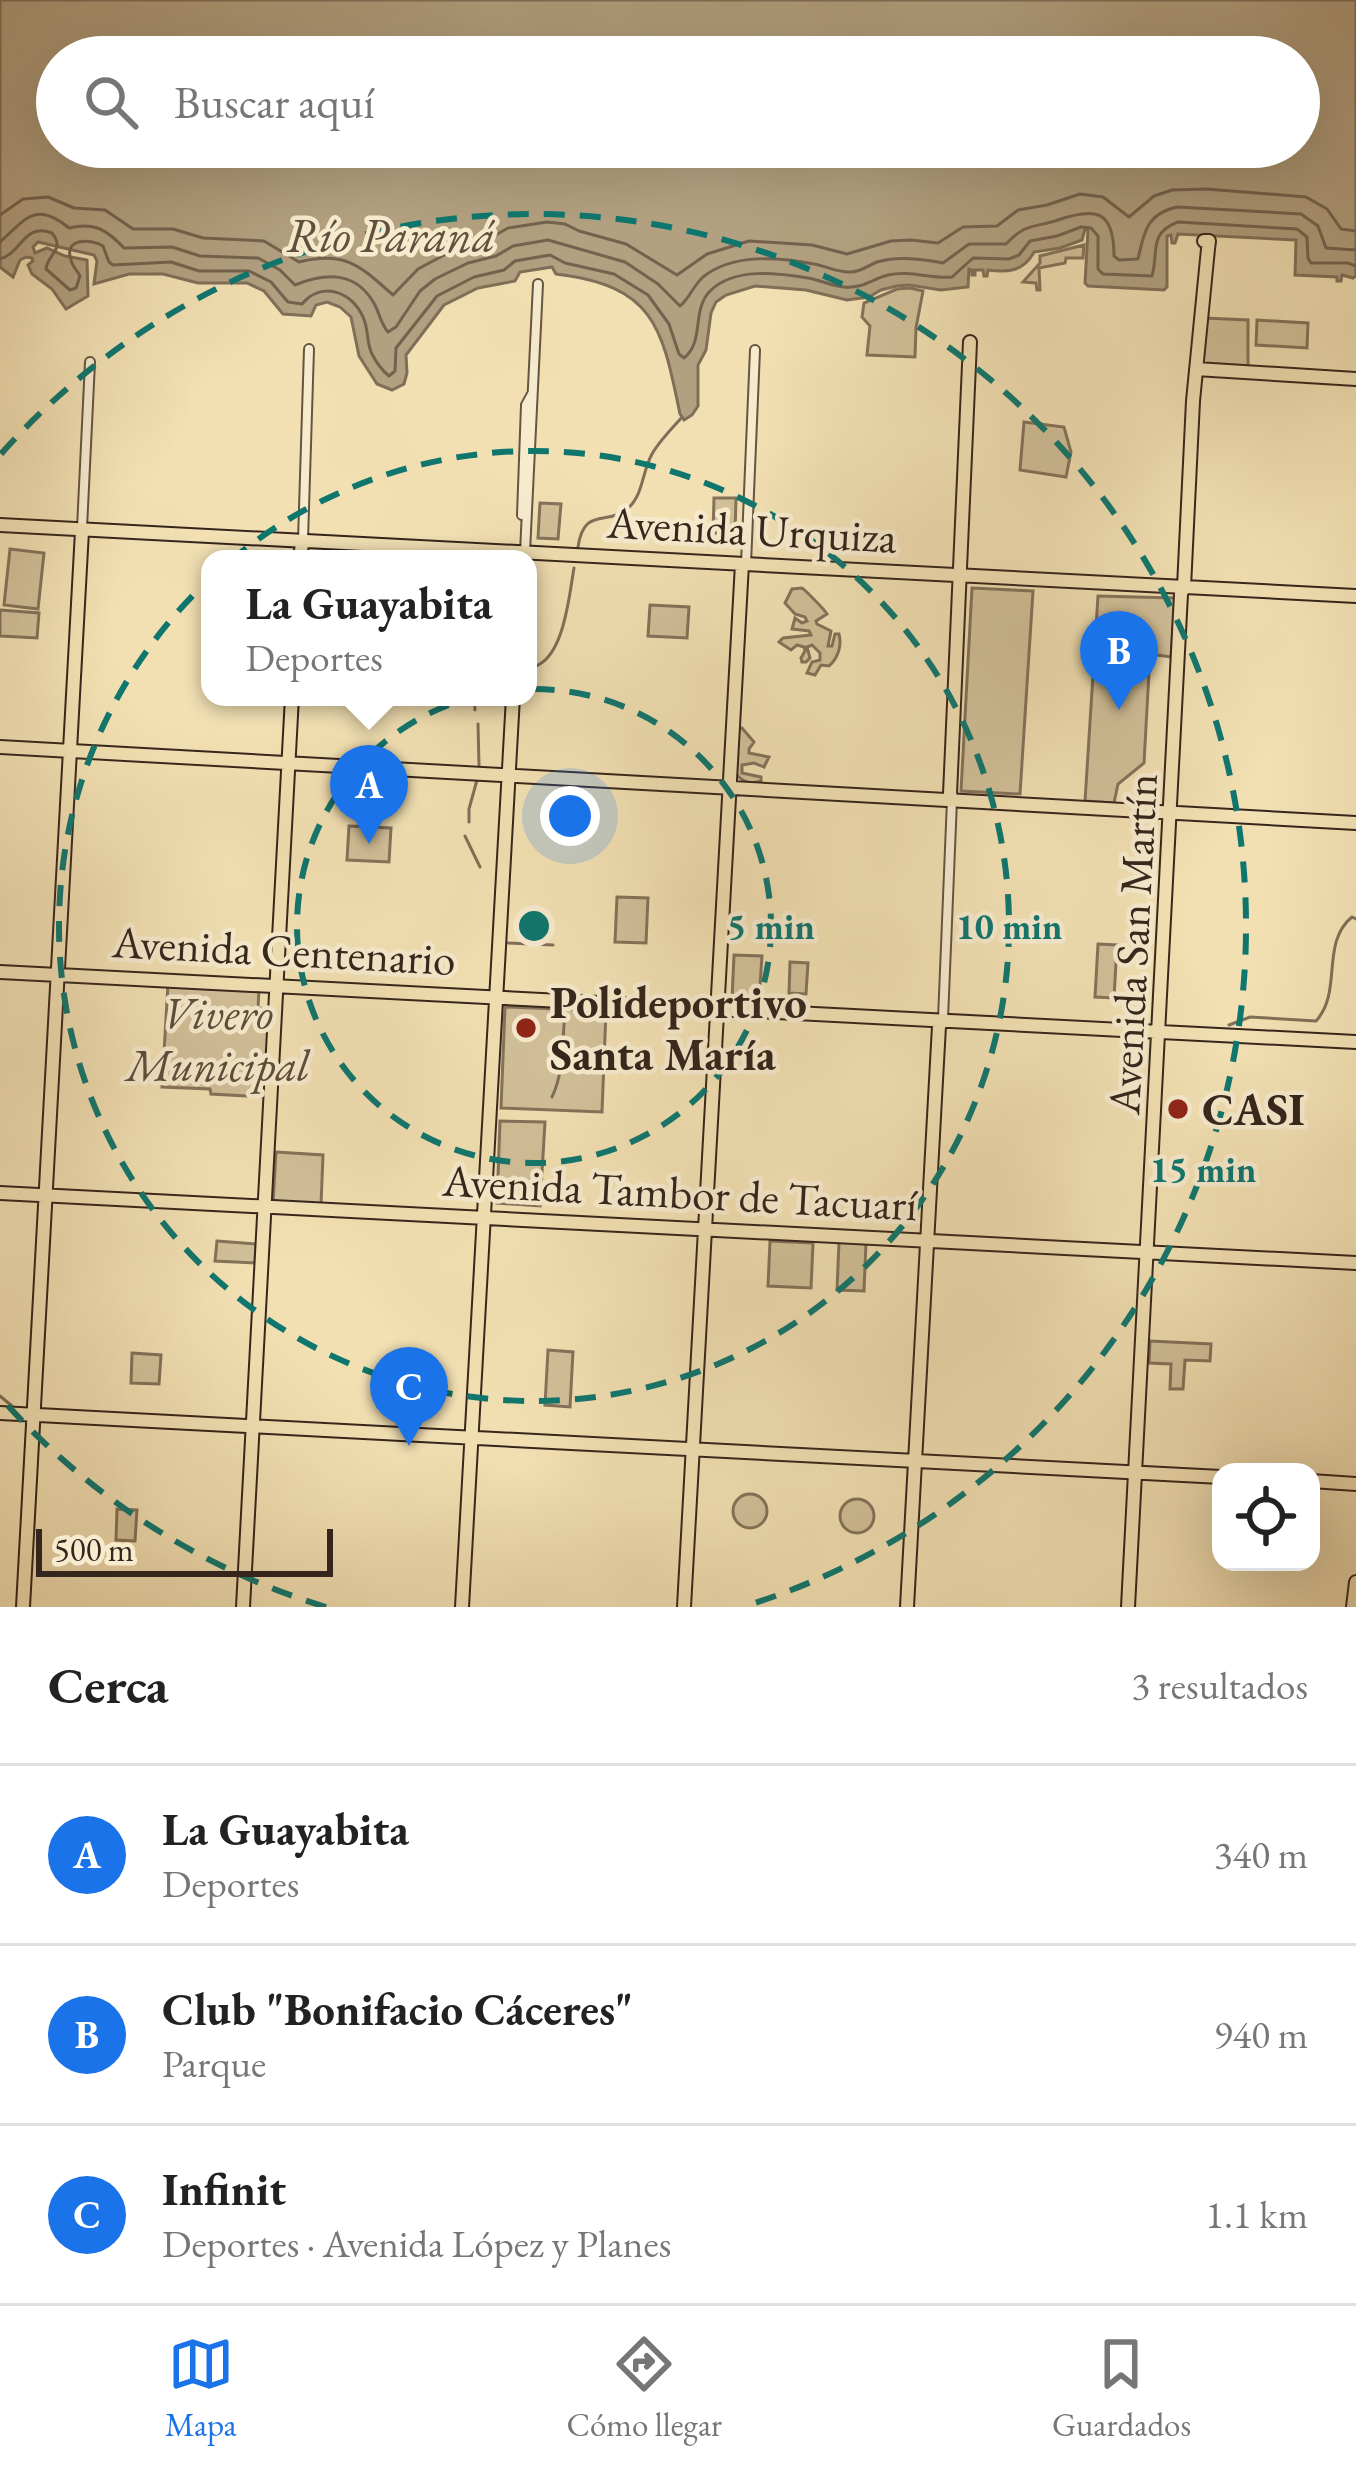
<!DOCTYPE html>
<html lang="es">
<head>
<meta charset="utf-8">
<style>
  body { margin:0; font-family:"EB Garamond",serif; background:#f6f6f6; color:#222 }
  .controls { position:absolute; right:36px; bottom:36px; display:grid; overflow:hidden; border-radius:24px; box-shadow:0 12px 48px #0002 }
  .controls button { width:108px; height:108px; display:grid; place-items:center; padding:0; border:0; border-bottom:3px solid #e0e0e0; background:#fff; color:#222; font:60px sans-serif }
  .scale { position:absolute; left:36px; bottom:30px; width:297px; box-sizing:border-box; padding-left:12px; border:6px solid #36251c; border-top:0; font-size:33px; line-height:42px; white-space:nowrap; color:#36251c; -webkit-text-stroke:9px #f7ebce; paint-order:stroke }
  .you { position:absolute; left:570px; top:816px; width:42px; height:42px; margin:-30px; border:9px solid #fff; border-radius:50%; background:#1a73e8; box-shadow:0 0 0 18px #1a73e833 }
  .badge { display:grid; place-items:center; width:78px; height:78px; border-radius:50%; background:#1a73e8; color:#fff; font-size:39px; font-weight:700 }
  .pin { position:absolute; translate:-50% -99px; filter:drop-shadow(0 3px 6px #0008) }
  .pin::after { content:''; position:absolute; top:63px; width:42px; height:36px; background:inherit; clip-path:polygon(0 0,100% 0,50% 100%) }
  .popup { position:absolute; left:201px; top:550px; width:336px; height:156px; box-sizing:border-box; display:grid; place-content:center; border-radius:24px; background:#fff; filter:drop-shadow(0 3px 9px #0005); font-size:39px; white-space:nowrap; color:#767676 }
  .popup b { font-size:45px; color:#222 }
  .popup::after { content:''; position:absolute; left:50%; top:100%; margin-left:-24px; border:24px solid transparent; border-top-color:#fff }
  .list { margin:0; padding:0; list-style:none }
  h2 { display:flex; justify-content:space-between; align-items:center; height:156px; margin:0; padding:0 48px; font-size:51px }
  h2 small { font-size:39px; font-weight:400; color:#767676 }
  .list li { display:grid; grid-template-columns:78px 1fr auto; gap:36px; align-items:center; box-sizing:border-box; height:180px; padding:0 48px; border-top:3px solid #e0e0e0 }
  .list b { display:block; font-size:45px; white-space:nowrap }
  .list p { margin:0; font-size:39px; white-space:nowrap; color:#767676 }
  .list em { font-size:39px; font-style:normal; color:#767676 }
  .icon { flex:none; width:66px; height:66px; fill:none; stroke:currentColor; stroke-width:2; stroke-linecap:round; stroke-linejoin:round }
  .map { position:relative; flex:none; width:1356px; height:1607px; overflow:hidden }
  .search { position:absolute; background:#fff; box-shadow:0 12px 48px #0002; left:36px; right:36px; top:36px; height:132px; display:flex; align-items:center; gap:30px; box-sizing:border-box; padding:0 42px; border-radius:66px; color:#767676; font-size:45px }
  .sheet { height:696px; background:#fff }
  nav { display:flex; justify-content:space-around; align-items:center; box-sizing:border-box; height:168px; border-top:3px solid #e0e0e0; background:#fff; font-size:33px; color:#767676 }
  nav a { display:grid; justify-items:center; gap:6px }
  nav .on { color:#1a73e8 }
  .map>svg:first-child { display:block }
</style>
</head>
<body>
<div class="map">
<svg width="1356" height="1607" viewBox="0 0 1356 1607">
  <rect width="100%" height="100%" fill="#f2e0b3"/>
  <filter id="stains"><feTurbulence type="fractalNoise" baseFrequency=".00167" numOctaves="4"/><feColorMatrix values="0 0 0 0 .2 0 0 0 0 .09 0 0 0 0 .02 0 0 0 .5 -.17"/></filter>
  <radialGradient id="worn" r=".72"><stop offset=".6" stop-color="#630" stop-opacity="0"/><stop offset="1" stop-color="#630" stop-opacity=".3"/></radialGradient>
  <path fill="#d2c099" stroke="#84725a" stroke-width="3" d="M1084 245 1083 258H1066L1065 263 1039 268 1040 290H1037L1036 283 1023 282 1040 263V256Z
    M910 288 923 291 916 328 915 357 867 355 870 326 862 317 864 303 897 289Z
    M1204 318 1248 320V369L1200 366Z
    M1257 320 1308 323 1307 348 1256 345Z
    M1024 422 1064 427 1071 452 1066 477 1020 470Z
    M714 498H736L735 534 713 533Z
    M540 503 561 504 558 539 538 538Z
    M10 549 44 553 38 609 4 605Z
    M802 588C805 590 825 610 827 614L816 621 817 624 831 631 828 646H832L835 634H839C842 646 838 658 829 666L821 665 815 675 807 673 812 662 820 660V653L812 645 807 647 810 658 806 662H802L801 658 805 651 804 647 797 645 791 650 779 642 783 638 811 635 809 631 792 629 795 618 802 623 807 621 805 617 795 614 785 603 792 589Z
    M972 588 1033 591 1020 794 961 791Z
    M1098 596 1175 598 1171 657 1150 654 1144 763 1118 784 1114 803 1085 801Z
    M650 605 689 607 687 638 648 636Z
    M0 610 39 613 37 638 0 636Z
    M742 728 754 742 749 749V753L769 757 764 767 754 763 742 765V773L761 777V781C750 785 743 782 736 774L737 730Z
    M349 826 391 828 389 862 347 860Z
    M617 897 648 898 646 943 615 942Z
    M1098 944 1117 945 1114 998 1095 997Z
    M734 955 762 956 759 1000 732 999Z
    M790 962 808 963 806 994 789 993Z
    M168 984 259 989 258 1008 271 1009 266 1097 211 1094 210 1089 162 1087Z
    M505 1007 606 1011 602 1112 501 1108Z
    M500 1121 545 1122 540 1206 497 1203Z
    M276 1152 323 1155 321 1205 273 1204Z
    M217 1241 256 1244 255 1263 215 1261Z
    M770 1241 813 1243 811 1288 768 1286Z
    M839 1242 866 1243 864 1291 837 1290Z
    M1150 1341 1211 1344 1210 1361 1185 1360 1183 1389H1170L1171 1364 1149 1363Z
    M548 1350 573 1352 570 1407 545 1405Z
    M132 1353 161 1355 159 1384 131 1383Z
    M733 1511a17 17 0 1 1 34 0a17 17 0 1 1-34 0Z
    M840 1516a17 17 0 1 1 34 0a17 17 0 1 1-34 0Z
    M117 1509 137 1510 135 1541 116 1540Z"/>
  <path fill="#b2a080" stroke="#806f58" stroke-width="3" fill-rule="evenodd" d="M0 0H1356V276L1353 278 1342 275 1341 281H1337V277L1295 275 1296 240 1178 234 1175 243H1172L1171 235 1167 236V287L1164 290 1088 286 1085 283 1088 230 1085 229 1082 240 1060 248 1034 252C1024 271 1008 273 988 270L987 276H984L983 270H975V275H972V270L969 269 968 287 941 290 909 285 897 286 881 290 869 297 847 300 806 290 755 286 726 295 716 302 711 313 706 350 698 365V406L692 415 684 420 680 414C662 327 655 286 556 274L552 267 520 272 515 281 478 288 444 305 406 355 407 373 404 384 392 390 377 384 359 356 351 317 340 307 327 302 316 305 311 316 283 314 264 291 247 283H198L163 274H129L94 284 97 261 94 255 38 242 33 247 35 253 47 248 65 256 87 260 88 296 66 309 52 289 32 274 28 265 33 261 32 258 26 257 20 260 13 277 0 267ZM57 57H1299V147H57Z"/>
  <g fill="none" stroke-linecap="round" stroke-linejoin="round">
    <path stroke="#74624e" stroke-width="3" d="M0 215 23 199 48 197 74 208 105 210 133 229H173L203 238 264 241 299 262C346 250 361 267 393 295L418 269 446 254 487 240 508 228 547 222 565 224 579 231 626 244 677 275 707 254 749 241 812 245 847 254 891 241 911 240 938 243 963 227 997 226 1018 210 1047 205 1080 194 1103 197 1129 217 1154 196 1172 190 1206 189 1306 197 1327 209 1341 229 1356 231
      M0 242C25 220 35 200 69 228 95 222 107 230 124 248L172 247 200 256 258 258 280 270 295 285C325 273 356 270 375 305 380 315 381 324 388 332L396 327 420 291 435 279 468 263 496 256 513 246 548 240 625 262 658 284 680 306C689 299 693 286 703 277 733 253 778 257 814 264 826 266 838 273 851 272 861 272 867 266 877 262 899 256 921 259 943 263L969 244H1006C1025 223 1034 228 1058 220 1096 207 1114 210 1114 256L1119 260 1138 259C1144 233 1146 214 1177 207L1301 214 1318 226 1326 248 1356 250
      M0 259C22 253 24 222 52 233 66 250 47 254 46 269L70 290 76 288 80 276C77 270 72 266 71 260 63 237 92 239 103 246L109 262 113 265 171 262 199 271H249L271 282 288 302 302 304C321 281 352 291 363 317 369 329 366 342 372 354 376 362 383 371 389 376L395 371 396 348 437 296 474 277 504 270 515 261 550 255 565 263 614 274 648 295 669 324 679 354 684 358C705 341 691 311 710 291 734 267 778 273 808 278 820 280 832 286 844 287 862 289 872 279 888 275 910 270 931 279 952 277L973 258 1009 259 1019 255 1030 241 1057 236 1081 227 1091 228 1098 236V269L1103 274 1152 276C1159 252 1148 233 1178 222L1297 229 1307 237 1308 258 1311 263H1348L1356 266"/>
    <path stroke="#806f58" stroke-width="3" d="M578 547C584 506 607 526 627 509 643 496 642 473 651 456 658 442 672 429 682 417
      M533 667C564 659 569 596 574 568
      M474 697 475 710
      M478 724 479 765
      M469 822V809L477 780
      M465 836 480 867
      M508 943 553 945
      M1229 1025 1250 1017 1316 1021C1343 992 1320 943 1352 917L1356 919
      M552 1097C566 1067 561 1037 566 1006
      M0 1396 12 1406"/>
    <defs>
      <path id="minor" d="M522 515 526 405 532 394
        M82 528 90 362
        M303 540 309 349
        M525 552 538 284
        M746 564 755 350
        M943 1019 952 800"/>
      <path id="major" d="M1196 369 1356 379
        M0 525 1356 596
        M299 559 303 541
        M0 747 1356 823
        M952 799 950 794 970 342
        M0 972 1356 1042
        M0 1193 1356 1263
        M0 1413 1221 1477
        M1311 1481 1356 1484
        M23 1607 82 531
        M243 1607 292 697
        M462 1607 513 697
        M684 1607 742 564
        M907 1607 939 1026 943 1020
        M1128 1607 1181 594 1184 587 1193 401 1208 249 1209 241H1204
        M1353 1607 1356 1582"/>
    </defs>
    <use href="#minor" stroke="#655442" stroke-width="12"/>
    <use href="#major" stroke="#36251c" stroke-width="16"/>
    <use href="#minor" stroke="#f7ebce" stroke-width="8"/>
    <use href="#major" stroke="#f2e0b3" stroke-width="12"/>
  </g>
  <g fill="none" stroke="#0f766e" stroke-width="6" stroke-dasharray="21 15">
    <circle cx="534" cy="926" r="237"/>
    <circle cx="534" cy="926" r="475"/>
    <path d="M326 1607A712 712 0 0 1 1 1398M1 454A712 712 0 1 1 742 1607"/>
  </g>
  <g fill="#8f2418" stroke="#f7ebce" stroke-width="4.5">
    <circle cx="526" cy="1028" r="12"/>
    <circle cx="1178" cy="1109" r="12"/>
  </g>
  <g text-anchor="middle" stroke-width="9" stroke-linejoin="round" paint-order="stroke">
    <g font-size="45" fill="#36251c" stroke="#f7ebce">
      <text transform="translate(752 529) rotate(3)" y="16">Avenida Urquiza</text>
      <text transform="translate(1132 944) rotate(-87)" y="16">Avenida San Martín</text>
      <text transform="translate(284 950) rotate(3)" y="16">Avenida Centenario</text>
      <text transform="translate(680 1192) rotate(3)" y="16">Avenida Tambor de Tacuarí</text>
    </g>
    <g font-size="45" font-weight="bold" fill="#36251c" stroke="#f7ebce" text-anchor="start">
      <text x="550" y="1018">Polideportivo<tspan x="550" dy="52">Santa María</tspan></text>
      <text x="1202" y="1125">CASI</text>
    </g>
    <g font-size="45" font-style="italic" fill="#5d4c3b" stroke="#f7ebce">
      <text x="218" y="1029">Vivero<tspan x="218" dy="52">Municipal</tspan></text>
    </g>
    <g font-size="48" font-style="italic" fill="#61503f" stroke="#f7ebce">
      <text x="391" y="252">Río Paraná</text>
    </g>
  </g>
  <circle cx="534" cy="926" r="18" fill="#0f766e" stroke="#f7ebce" stroke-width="6"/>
  <g font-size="36" text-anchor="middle" font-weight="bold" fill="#0f766e" stroke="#f7ebce" stroke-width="9" stroke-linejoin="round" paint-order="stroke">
    <text x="771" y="939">5 min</text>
    <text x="1009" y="939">10 min</text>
    <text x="1203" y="1182">15 min</text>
  </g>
  <rect width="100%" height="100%" filter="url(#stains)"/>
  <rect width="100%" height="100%" fill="url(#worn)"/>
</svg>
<div class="controls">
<button><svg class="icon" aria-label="locate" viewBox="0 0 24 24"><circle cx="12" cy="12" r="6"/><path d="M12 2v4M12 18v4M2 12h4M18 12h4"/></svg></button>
</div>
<div class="scale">500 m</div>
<div class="you"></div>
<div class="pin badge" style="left:369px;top:844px">A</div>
<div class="popup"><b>La Guayabita</b>Deportes</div>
<div class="pin badge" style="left:1119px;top:710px">B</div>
<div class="pin badge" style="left:409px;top:1446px">C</div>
<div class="search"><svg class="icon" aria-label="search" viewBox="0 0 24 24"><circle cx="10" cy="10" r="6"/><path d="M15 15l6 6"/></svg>Buscar aquí</div>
</div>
<section class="sheet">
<h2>Cerca<small>3 resultados</small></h2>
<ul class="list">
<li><span class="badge">A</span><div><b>La Guayabita</b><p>Deportes</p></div><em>340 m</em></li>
<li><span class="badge">B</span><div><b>Club &quot;Bonifacio Cáceres&quot;</b><p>Parque</p></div><em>940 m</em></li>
<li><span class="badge">C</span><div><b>Infinit</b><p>Deportes · Avenida López y Planes</p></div><em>1.1 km</em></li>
</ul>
</section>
<nav>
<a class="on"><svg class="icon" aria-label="map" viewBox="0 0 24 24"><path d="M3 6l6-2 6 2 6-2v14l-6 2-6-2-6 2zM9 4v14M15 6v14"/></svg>Mapa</a>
<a><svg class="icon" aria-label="directions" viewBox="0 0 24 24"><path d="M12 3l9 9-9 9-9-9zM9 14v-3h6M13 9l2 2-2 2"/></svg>Cómo llegar</a>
<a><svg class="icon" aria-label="saved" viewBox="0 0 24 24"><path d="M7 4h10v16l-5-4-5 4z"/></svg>Guardados</a>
</nav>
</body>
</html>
